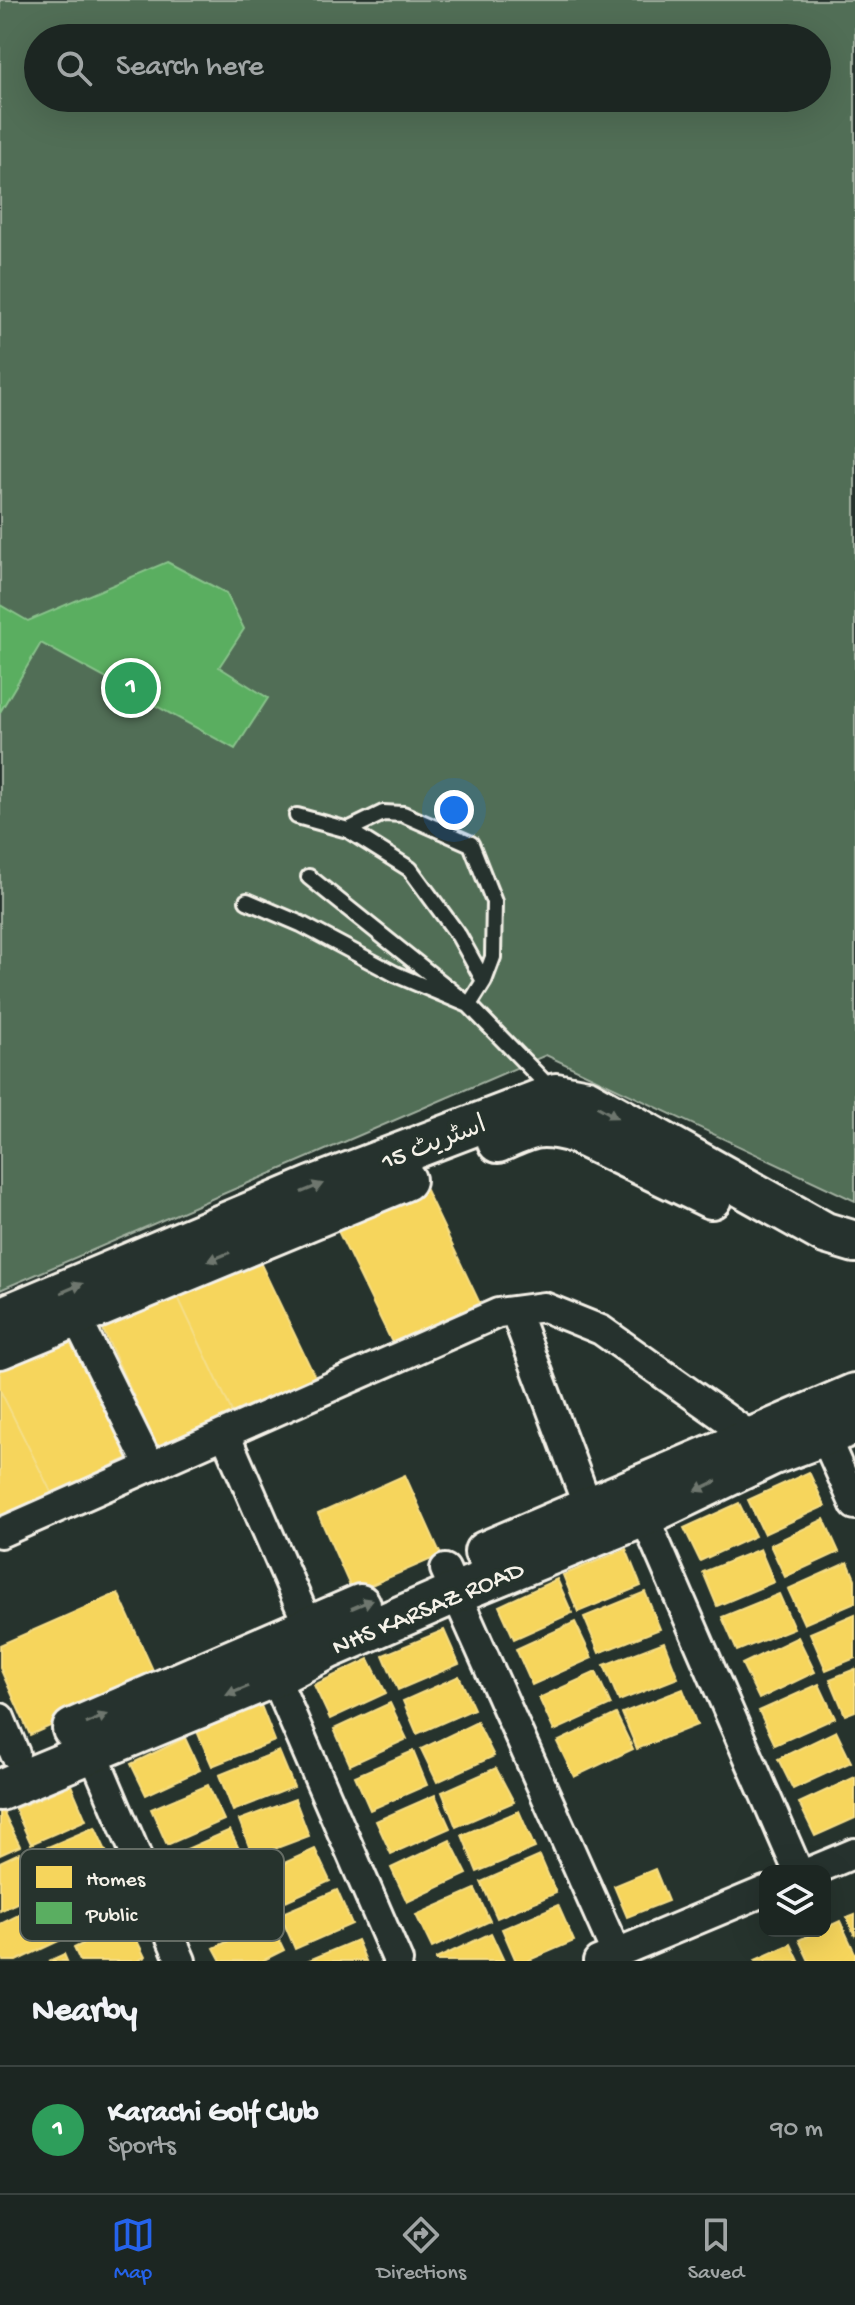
<!DOCTYPE html>
<html lang="en">
<head>
<meta charset="utf-8">
<style>
  body { margin:0; font-family:"Gochi Hand","Playpen Sans Arabic",sans-serif; background:#252e2a; color:#f1f3f6 }
  .controls { position:absolute; right:24px; bottom:24px; display:grid; overflow:hidden; border-radius:16px; box-shadow:0 8px 32px #0002 }
  .controls button { width:72px; height:72px; display:grid; place-items:center; padding:0; border:0; border-bottom:2px solid #3a4340; background:#1c2622; color:#f1f3f6; font:40px sans-serif }
  .you { position:absolute; left:454px; top:810px; width:28px; height:28px; margin:-20px; border:6px solid #fff; border-radius:50%; background:#1a73e8; box-shadow:0 0 0 12px #1a73e833 }
  .badge { display:grid; place-items:center; width:52px; height:52px; border-radius:50%; background:#2563eb; color:#fff; font-size:26px; font-weight:700 }
  .pin { position:absolute; translate:-50% -50%; border:4px solid #fff; box-shadow:0 2px 8px #0006 }
  .list { margin:0; padding:0; list-style:none }
  h2 { display:flex; justify-content:space-between; align-items:center; height:104px; margin:0; padding:0 32px; font-size:34px }
  h2 small { font-size:26px; font-weight:400; color:#a0a5a5 }
  .list li { display:grid; grid-template-columns:52px 1fr auto; gap:24px; align-items:center; box-sizing:border-box; height:128px; padding:0 32px; border-top:2px solid #3a4340 }
  .list b { display:block; font-size:30px; white-space:nowrap }
  .list p { margin:0; font-size:26px; white-space:nowrap; color:#a0a5a5 }
  .list em { font-size:26px; font-style:normal; color:#a0a5a5 }
  .icon { flex:none; width:44px; height:44px; fill:none; stroke:currentColor; stroke-width:2; stroke-linecap:round; stroke-linejoin:round }
  .map { position:relative; flex:none; width:855px; height:1961px; overflow:hidden }
  .search { position:absolute; background:#1c2622; box-shadow:0 8px 32px #0002; left:24px; right:24px; top:24px; height:88px; display:flex; align-items:center; gap:20px; box-sizing:border-box; padding:0 28px; border-radius:44px; color:#a0a5a5; font-size:30px }
  .sheet { height:232px; background:#1c2622 }
  nav { display:flex; justify-content:space-around; align-items:center; box-sizing:border-box; height:112px; border-top:2px solid #3a4340; background:#1c2622; font-size:22px; color:#a0a5a5 }
  nav a { display:grid; justify-items:center; gap:4px }
  nav .on { color:#2563eb }
  .map>svg:first-child { display:block }
</style>
</head>
<body>
<div class="map">
<svg width="855" height="1961" viewBox="0 0 855 1961">
  <rect width="100%" height="100%" fill="#26332d"/>
  <filter id="ink" filterUnits="userSpaceOnUse"><feTurbulence type="fractalNoise" baseFrequency=".0125" numOctaves="2"/><feDisplacementMap in="SourceGraphic" scale="16" xChannelSelector="R" yChannelSelector="G"/><feConvolveMatrix kernelMatrix="1 2 1 2 8 2 1 2 1" color-interpolation-filters="sRGB"/></filter>
  <g filter="url(#ink)">
    <path fill="#516e57" stroke="#a2b0a0" stroke-width="2" fill-rule="evenodd" d="M0 0H855V1201L546 1055 0 1290ZM38 38H817V98H38Z"/>
    <path fill="#f6d55c" stroke="#f5dd86" stroke-width="2" d="M425 1188 485 1314 398 1355 337 1229Z
      M256 1254 317 1381 234 1416 176 1293Z
      M176 1293 234 1416 159 1451 102 1328Z
      M72 1333 132 1456 52 1494 0 1390V1368Z
      M0 1390 52 1494 0 1517Z
      M809 1472 825 1506 764 1534 748 1500Z
      M405 1475 441 1555 353 1593 318 1514Z
      M739 1503 755 1536 700 1561 684 1528Z
      M824 1519 839 1552 785 1577 770 1545Z
      M626 1549 641 1586 578 1612 563 1575Z
      M760 1549 774 1582 717 1606 703 1572Z
      M848 1562 855 1579V1602L804 1624 788 1589Z
      M557 1579 572 1613 514 1639 499 1606Z
      M645 1592 660 1629 599 1653 584 1617Z
      M118 1593 157 1679 30 1735 0 1668V1645Z
      M779 1594 794 1628 737 1651 722 1617Z
      M855 1614V1658L826 1670 810 1633Z
      M575 1622 592 1658 532 1685 516 1649Z
      M444 1630 459 1664 398 1690 383 1655Z
      M798 1637 815 1672 759 1699 742 1664Z
      M664 1642 678 1678 619 1701 604 1665Z
      M369 1659 386 1693 330 1719 314 1685Z
      M855 1669V1711L845 1715 830 1679Z
      M596 1672 611 1705 554 1731 539 1698Z
      M459 1676 474 1709 417 1734 403 1701Z
      M819 1684 835 1718 775 1745 759 1711Z
      M683 1689 697 1725 637 1749 622 1713Z
      M260 1703 275 1741 212 1766 196 1729Z
      M390 1703 407 1739 350 1765 334 1729Z
      M616 1714 633 1749 574 1777 557 1742Z
      M477 1722 494 1756 437 1782 421 1749Z
      M836 1731 851 1762 793 1789 778 1759Z
      M185 1738 200 1770 146 1795 131 1764Z
      M279 1751 294 1787 233 1811 219 1775Z
      M413 1751 427 1785 370 1810 355 1776Z
      M496 1768 514 1802 456 1827 442 1792Z
      M855 1777V1818L815 1836 799 1803Z
      M71 1785 86 1820 31 1844 15 1809Z
      M208 1785 224 1820 167 1845 151 1809Z
      M435 1795 450 1828 391 1854 376 1821Z
      M295 1799 309 1836 253 1857 239 1820Z
      M2 1809 20 1846 0 1855V1810Z
      M519 1811 535 1848 477 1872 462 1835Z
      M95 1827 112 1864 47 1891 31 1854Z
      M230 1830 246 1864 188 1889 173 1855Z
      M450 1840 467 1874 407 1902 391 1868Z
      M315 1849 330 1881 277 1905 262 1873Z
      M19 1853 38 1893 0 1911V1862Z
      M540 1856 556 1893 497 1918 481 1882Z
      M655 1869 668 1901 627 1917 614 1886Z
      M475 1889 490 1921 432 1948 416 1915Z
      M337 1890 352 1924 295 1949 280 1914Z
      M45 1902 63 1939 16 1961H3L0 1955V1924Z
      M558 1905 574 1941 527 1961H516L502 1929Z
      M855 1915V1936L847 1918Z
      M270 1921 284 1950 262 1961H221L214 1948Z
      M840 1921 855 1953V1961H809L799 1940 818 1931H825V1928Z
      M128 1922 145 1957 137 1961H80L74 1948Z
      M491 1933 504 1961H436V1959Z
      M357 1940 366 1961H307Z
      M791 1944 799 1961H756L755 1960Z
      M64 1954 67 1961H49Z"/>
    <path fill="#5aae61" stroke="#88c28a" stroke-width="2" d="M167 562 226 593 244 629 219 667 268 698 235 749 41 643 0 712V605L28 621Z"/>
    <g fill="none" stroke-linecap="round" stroke-linejoin="round">
      <defs>
        <path id="lane" d="M348 830 383 813 403 814 471 844 494 902 493 957 484 981
          M309 877 469 1005 552 1090
          M247 901 301 924 395 974 469 1005 484 981 459 936 410 869 348 830 297 816"/>
        <path id="street" d="M515 1311 588 1507
          M76 1317 150 1467
          M818 1421 855 1505
          M225 1434 309 1627
          M644 1516 798 1871
          M0 1533 498 1313 544 1307 601 1330 752 1437
          M445 1569 616 1953
          M268 1661 398 1961
          M0 1718 15 1754
          M92 1751 181 1961
          M812 1871 855 1853
          M598 1961 765 1891"/>
        <path id="secondary" d="M498 1142C532 1127 539 1122 576 1133L711 1198
          M0 1318 312 1187 556 1094 587 1100 825 1233 855 1242
          M0 1348 405 1180
          M485 1552 855 1394
          M73 1729 360 1605
          M0 1790 275 1676 327 1649 455 1593 644 1516 771 1455 855 1424"/>
      </defs>
      <use href="#lane" stroke="#f4f1e8" stroke-width="20"/>
      <use href="#street" stroke="#f4f1e8" stroke-width="34"/>
      <use href="#secondary" stroke="#f4f1e8" stroke-width="46"/>
      <use href="#lane" stroke="#26332d" stroke-width="14"/>
      <use href="#street" stroke="#26332d" stroke-width="28"/>
      <use href="#secondary" stroke="#26332d" stroke-width="40"/>
    </g>
    <defs><path id="oneway-solid" d="M-6-.8H1V-3.2L6.5 0L1 3.2V.8H-6Z" transform="scale(2)"/></defs>
    <g fill="#6e766e">
      <use href="#oneway-solid" transform="translate(607 1112) rotate(29)"/>
      <use href="#oneway-solid" transform="translate(312 1188) rotate(-22)"/>
      <use href="#oneway-solid" transform="translate(219 1257) rotate(157)"/>
      <use href="#oneway-solid" transform="translate(72 1288) rotate(-23)"/>
      <use href="#oneway-solid" transform="translate(706 1486) rotate(155)"/>
      <use href="#oneway-solid" transform="translate(362 1604) rotate(-23)"/>
      <use href="#oneway-solid" transform="translate(237 1691) rotate(158)"/>
      <use href="#oneway-solid" transform="translate(97 1719) rotate(-23)"/>
    </g>
  </g>
  <g text-anchor="middle" stroke-width="8" stroke-linejoin="round" paint-order="stroke">
    <g font-size="26" fill="#f4f1e8" stroke="#26332d">
      <text transform="translate(433 1141) rotate(-21)" y="9">اسٹریٹ 15</text>
      <text transform="translate(427 1606) rotate(-23)" y="9">NHS KARSAZ ROAD</text>
    </g>
  </g>
  <rect x="20" y="1849" width="264" height="92" rx="12" fill="#26332d" stroke="#646c65" stroke-width="2"/>
  <rect x="36" y="1866" width="36" height="22" fill="#f6d55c"/>
  <rect x="36" y="1902" width="36" height="22" fill="#5aae61"/>
  <g font-size="22" fill="#f4f1e8">
    <text x="86" y="1885">Homes</text>
    <text x="86" y="1921">Public</text>
  </g>
</svg>
<div class="controls">
<button><svg class="icon" aria-label="layers" viewBox="0 0 24 24"><path d="M12 4l9 5-9 5-9-5zM3 14l9 5 9-5"/></svg></button>
</div>
<div class="you"></div>
<div class="pin badge" style="left:131px;top:688px;background:#2e9e5b">1</div>
<div class="search"><svg class="icon" aria-label="search" viewBox="0 0 24 24"><circle cx="10" cy="10" r="6"/><path d="M15 15l6 6"/></svg>Search here</div>
</div>
<section class="sheet">
<h2>Nearby<small></small></h2>
<ul class="list">
<li><span class="badge" style="background:#2e9e5b">1</span><div><b>Karachi Golf Club</b><p>Sports</p></div><em>90 m</em></li>
</ul>
</section>
<nav>
<a class="on"><svg class="icon" aria-label="map" viewBox="0 0 24 24"><path d="M3 6l6-2 6 2 6-2v14l-6 2-6-2-6 2zM9 4v14M15 6v14"/></svg>Map</a>
<a><svg class="icon" aria-label="directions" viewBox="0 0 24 24"><path d="M12 3l9 9-9 9-9-9zM9 14v-3h6M13 9l2 2-2 2"/></svg>Directions</a>
<a><svg class="icon" aria-label="saved" viewBox="0 0 24 24"><path d="M7 4h10v16l-5-4-5 4z"/></svg>Saved</a>
</nav>
</body>
</html>
